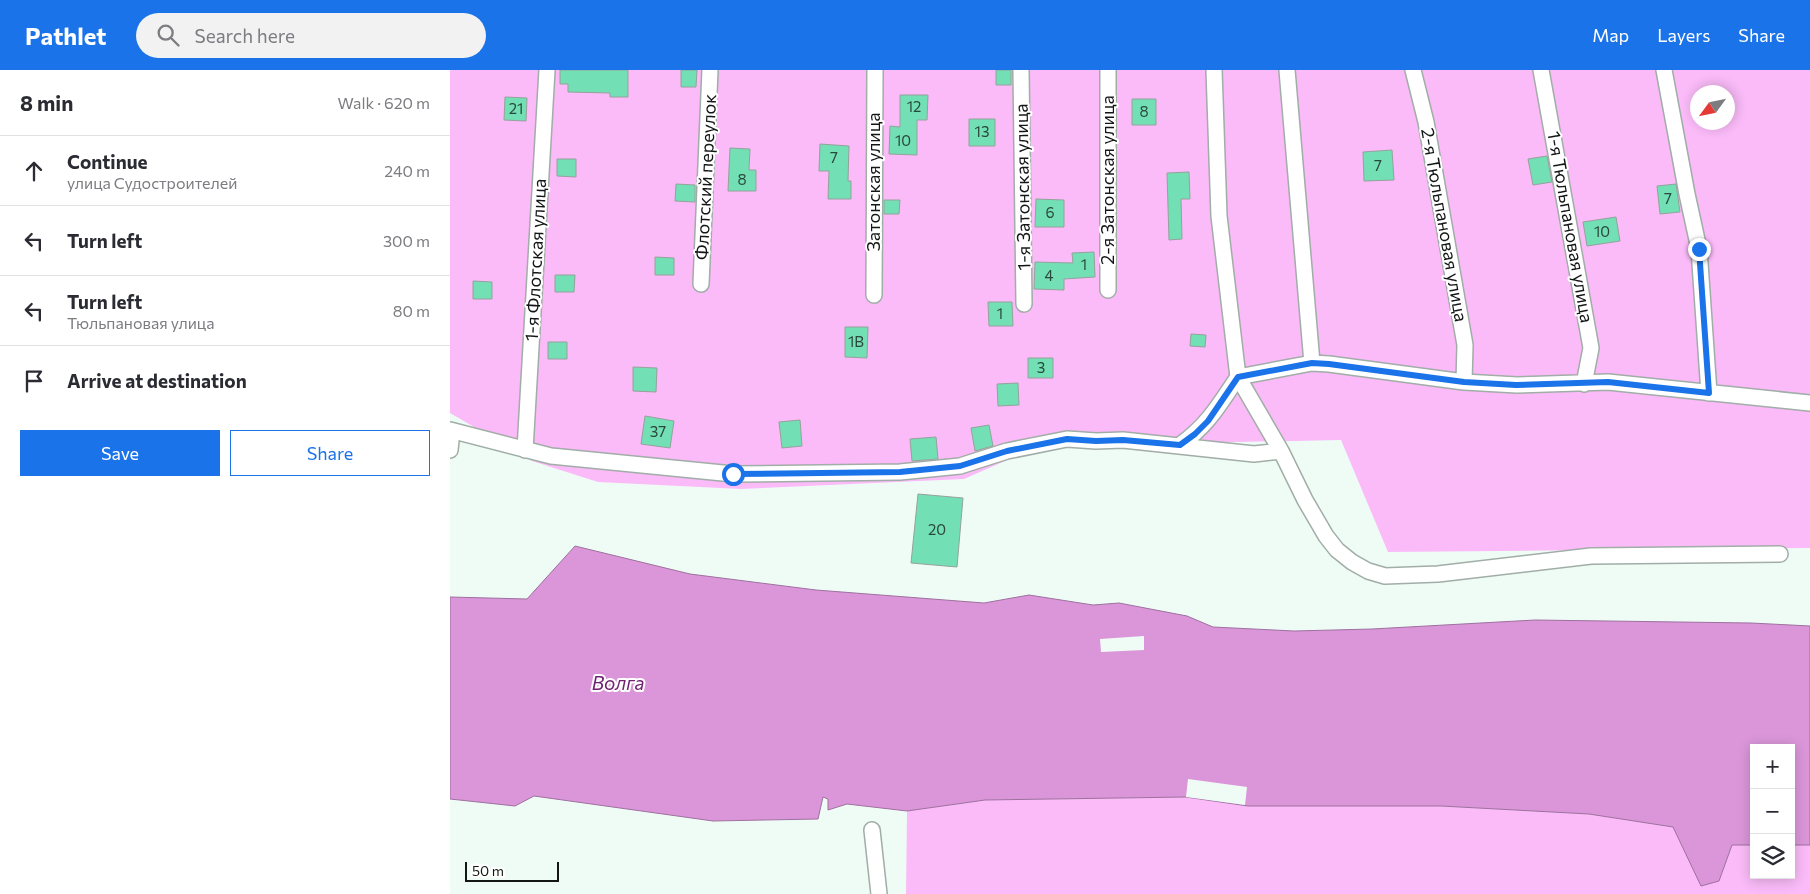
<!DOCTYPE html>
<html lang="en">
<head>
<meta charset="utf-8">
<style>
  body { margin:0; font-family:Commissioner,sans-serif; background:#f2f2f3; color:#2b2b33 }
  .controls { position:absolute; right:15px; bottom:15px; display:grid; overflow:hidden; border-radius:0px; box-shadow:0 2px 12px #0003 }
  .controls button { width:45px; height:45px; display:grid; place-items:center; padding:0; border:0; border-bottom:1px solid #e1e1e2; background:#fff; color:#2b2b33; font:25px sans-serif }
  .compass { position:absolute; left:1240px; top:15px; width:45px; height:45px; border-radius:50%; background:#fff; box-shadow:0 2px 12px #0003; rotate:237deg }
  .scale { position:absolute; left:15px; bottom:12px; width:94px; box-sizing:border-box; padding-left:5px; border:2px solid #121614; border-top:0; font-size:14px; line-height:18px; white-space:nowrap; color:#121614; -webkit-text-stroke:4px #fff; paint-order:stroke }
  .stop { position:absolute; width:15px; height:15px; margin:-11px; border:4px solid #1a73e8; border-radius:50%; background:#fff }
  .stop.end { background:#1a73e8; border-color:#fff; box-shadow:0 1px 5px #0008 }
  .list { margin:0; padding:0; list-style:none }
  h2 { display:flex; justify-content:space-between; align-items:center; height:65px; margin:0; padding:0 20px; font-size:21px }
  h2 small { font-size:16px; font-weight:400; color:#7c7c81 }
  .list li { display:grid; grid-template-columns:32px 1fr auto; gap:15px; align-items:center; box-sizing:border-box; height:70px; padding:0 20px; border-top:1px solid #e1e1e2 }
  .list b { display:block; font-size:19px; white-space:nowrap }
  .list p { margin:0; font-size:16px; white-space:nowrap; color:#7c7c81 }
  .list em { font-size:16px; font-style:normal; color:#7c7c81 }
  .actions { display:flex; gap:10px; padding:15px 20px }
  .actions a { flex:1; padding:11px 0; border:1px solid #1a73e8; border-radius:0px; text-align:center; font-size:18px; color:#1a73e8 }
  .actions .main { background:#1a73e8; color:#fff }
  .icon { flex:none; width:28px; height:28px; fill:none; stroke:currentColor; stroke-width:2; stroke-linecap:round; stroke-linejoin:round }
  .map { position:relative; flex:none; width:1360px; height:824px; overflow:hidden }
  header { display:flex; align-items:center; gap:30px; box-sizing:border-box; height:70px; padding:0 25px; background:#1a73e8; color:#fff }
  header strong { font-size:24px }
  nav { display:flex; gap:28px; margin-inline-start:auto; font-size:18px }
  .search { width:350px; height:45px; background:#f2f2f3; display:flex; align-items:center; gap:12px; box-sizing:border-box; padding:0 18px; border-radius:28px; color:#7c7c81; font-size:19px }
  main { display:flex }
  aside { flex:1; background:#fff }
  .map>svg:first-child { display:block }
</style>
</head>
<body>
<header>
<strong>Pathlet</strong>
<div class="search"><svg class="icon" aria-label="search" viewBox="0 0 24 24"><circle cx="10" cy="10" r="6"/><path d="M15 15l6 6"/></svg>Search here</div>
<nav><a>Map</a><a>Layers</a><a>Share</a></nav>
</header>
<main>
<aside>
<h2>8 min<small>Walk · 620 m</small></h2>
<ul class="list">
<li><svg class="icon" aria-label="ahead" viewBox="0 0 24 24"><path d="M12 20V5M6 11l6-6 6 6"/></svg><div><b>Continue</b><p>улица Судостроителей</p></div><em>240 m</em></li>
<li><svg class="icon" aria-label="left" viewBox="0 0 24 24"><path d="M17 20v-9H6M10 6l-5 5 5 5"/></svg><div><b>Turn left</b></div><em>300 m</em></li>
<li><svg class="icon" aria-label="left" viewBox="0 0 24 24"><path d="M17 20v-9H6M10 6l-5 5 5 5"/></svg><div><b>Turn left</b><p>Тюльпановая улица</p></div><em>80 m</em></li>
<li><svg class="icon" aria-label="arrive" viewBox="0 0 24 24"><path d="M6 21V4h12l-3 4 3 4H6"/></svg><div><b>Arrive at destination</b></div></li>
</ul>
<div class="actions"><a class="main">Save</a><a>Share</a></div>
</aside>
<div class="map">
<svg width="1360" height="824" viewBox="0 0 1360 824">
  <rect width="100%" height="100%" fill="#effcf6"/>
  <path fill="#fabbf8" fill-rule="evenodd" d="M0 0H1360V478L938 482 891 370 589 376 514 409 291 419 148 412 82 391 0 343ZM1248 22H1278V52H1248Z
    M736 727 798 736H991L1139 744 1223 757 1269 811 1282 775H1304V805H1341V775H1360V824H456L457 741 535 730Z"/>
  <path fill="#da96d9" stroke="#9e709e" d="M125 476 240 504 366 520 534 533 579 525 643 535 669 533 737 546 763 557 844 561 922 559 1085 550 1301 553 1360 556V775H1341V678H1304V775H1282L1269 811 1251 816 1223 757 1139 744 991 736H798L736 727 535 730 457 741 397 734 378 740V729L373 727 368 749 263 751 84 726 65 736 0 729V527L77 529Z"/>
  <path fill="#effcf6" d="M694 566V580L651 582 650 569Z
    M738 709 797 717 795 735 736 727Z"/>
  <path fill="#72dfb4" stroke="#95a29c" d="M110 0H178V27H160V23L118 22V14H110Z
    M231 0H247L246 17H231Z
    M546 0H561V15H546Z
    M450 25H478L477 50H467V85L439 84 440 56 450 57Z
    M55 27 77 28 76 51 54 50Z
    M682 29H706V55H682Z
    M519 49H545V76H519Z
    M370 74 399 76 398 111H401V129H378L379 101H369Z
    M280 78 300 79 299 100H306V121H278Z
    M942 80 944 110 914 111 913 82Z
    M1097 86 1102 112 1083 115 1078 89Z
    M107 89H126V107L107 106Z
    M739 102 740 129H731L732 169 719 170 717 103Z
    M226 114 245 115V132L225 131Z
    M1226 114 1230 142 1210 144 1207 116Z
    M586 129 614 130V157H585Z
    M434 130H450L449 144H434Z
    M1166 147 1170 171 1137 176 1133 152Z
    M644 182 645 207 614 209V220L584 219 585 192 623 193 622 183Z
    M205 187 224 188V205H205Z
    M105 205H125L124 222H105Z
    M23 211 42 212V229H23Z
    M538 232H562L563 256H539Z
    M395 257H418L417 288 395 287Z
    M741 264 756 265 755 277 740 276Z
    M98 272H117V289H98Z
    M578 288H603V308H578Z
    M183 297 207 298 206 322 183 321Z
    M568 313 569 335 548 336 547 314Z
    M195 346 224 351 220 378 191 374Z
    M350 350 352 376 332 378 329 352Z
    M539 355 543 376 525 381 521 358Z
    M486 367 488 389 462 391 460 369Z
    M468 424 513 428 507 497 461 493Z"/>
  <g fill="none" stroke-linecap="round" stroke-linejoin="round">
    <defs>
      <path id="street" d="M571 0 574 234
        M658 0V220
        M837 0 862 293
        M963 0 976 52 1015 275 1014 312
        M1091 0 1141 278 1134 314
        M1214 0 1237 124 1249 179 1259 323
        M251 214 260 0
        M424 225 425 0
        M0 360 101 386 283 404 450 402 510 396 557 381 617 369 646 371 673 370 804 384 831 381
        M730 375C758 355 769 335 788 307L769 146 764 0
        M0 380 2 361
        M75 380 97 0
        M1330 484 1141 486 988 504 935 506 918 501 902 492 887 480 876 466 855 430 831 381 788 307 862 293 879 294 1014 312 1067 315 1158 312 1360 333
        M422 760 429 824"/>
    </defs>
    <use href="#street" stroke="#a1ada7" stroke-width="18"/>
    <use href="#street" stroke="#fff" stroke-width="15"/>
  </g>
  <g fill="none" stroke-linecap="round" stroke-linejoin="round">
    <path stroke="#1a73e8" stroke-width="6" d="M283 404 450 402 510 396 557 381 617 369 646 371 673 370 730 375 745 364 758 351 788 307 862 293 879 294 1014 312 1066 315 1158 312 1259 323 1249 179"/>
  </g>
  <g text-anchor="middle" stroke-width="4" stroke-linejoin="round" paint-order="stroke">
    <g font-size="15" fill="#2a483c">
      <text x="464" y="42">12</text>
      <text x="66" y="44">21</text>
      <text x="694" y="47">8</text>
      <text x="532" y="67">13</text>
      <text x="453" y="76">10</text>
      <text x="384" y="93">7</text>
      <text x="928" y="101">7</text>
      <text x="292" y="115">8</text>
      <text x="1218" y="134">7</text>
      <text x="600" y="148">6</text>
      <text x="1152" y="167">10</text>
      <text x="634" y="200">1</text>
      <text x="599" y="211">4</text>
      <text x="550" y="249">1</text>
      <text x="406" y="277">1В</text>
      <text x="591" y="303">3</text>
      <text x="208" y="367">37</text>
      <text x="487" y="465">20</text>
    </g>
    <g font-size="18" fill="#121614" stroke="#fff">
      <text transform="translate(256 107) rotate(-87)" y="6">Флотский переулок</text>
      <text transform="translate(658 110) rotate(-90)" y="6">2-я Затонская улица</text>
      <text transform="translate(424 112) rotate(-90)" y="6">Затонская улица</text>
      <text transform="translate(573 117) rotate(-91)" y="6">1-я Затонская улица</text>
      <text transform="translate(994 155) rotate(80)" y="6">2-я Тюльпановая улица</text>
      <text transform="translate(1120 157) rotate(80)" y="6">1-я Тюльпановая улица</text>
      <text transform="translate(86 190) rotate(-87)" y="6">1-я Флотская улица</text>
    </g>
    <g font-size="19" font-style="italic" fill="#712172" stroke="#fff">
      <text x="168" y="620">Волга</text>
    </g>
  </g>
</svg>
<div class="controls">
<button>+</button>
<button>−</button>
<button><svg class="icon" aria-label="layers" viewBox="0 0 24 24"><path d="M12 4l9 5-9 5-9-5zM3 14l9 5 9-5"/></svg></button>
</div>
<svg class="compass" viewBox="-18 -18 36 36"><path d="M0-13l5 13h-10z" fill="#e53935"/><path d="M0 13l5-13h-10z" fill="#7c7c81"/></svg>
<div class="scale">50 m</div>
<div class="stop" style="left:283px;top:404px"></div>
<div class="stop end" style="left:1249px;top:179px"></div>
</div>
</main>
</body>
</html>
